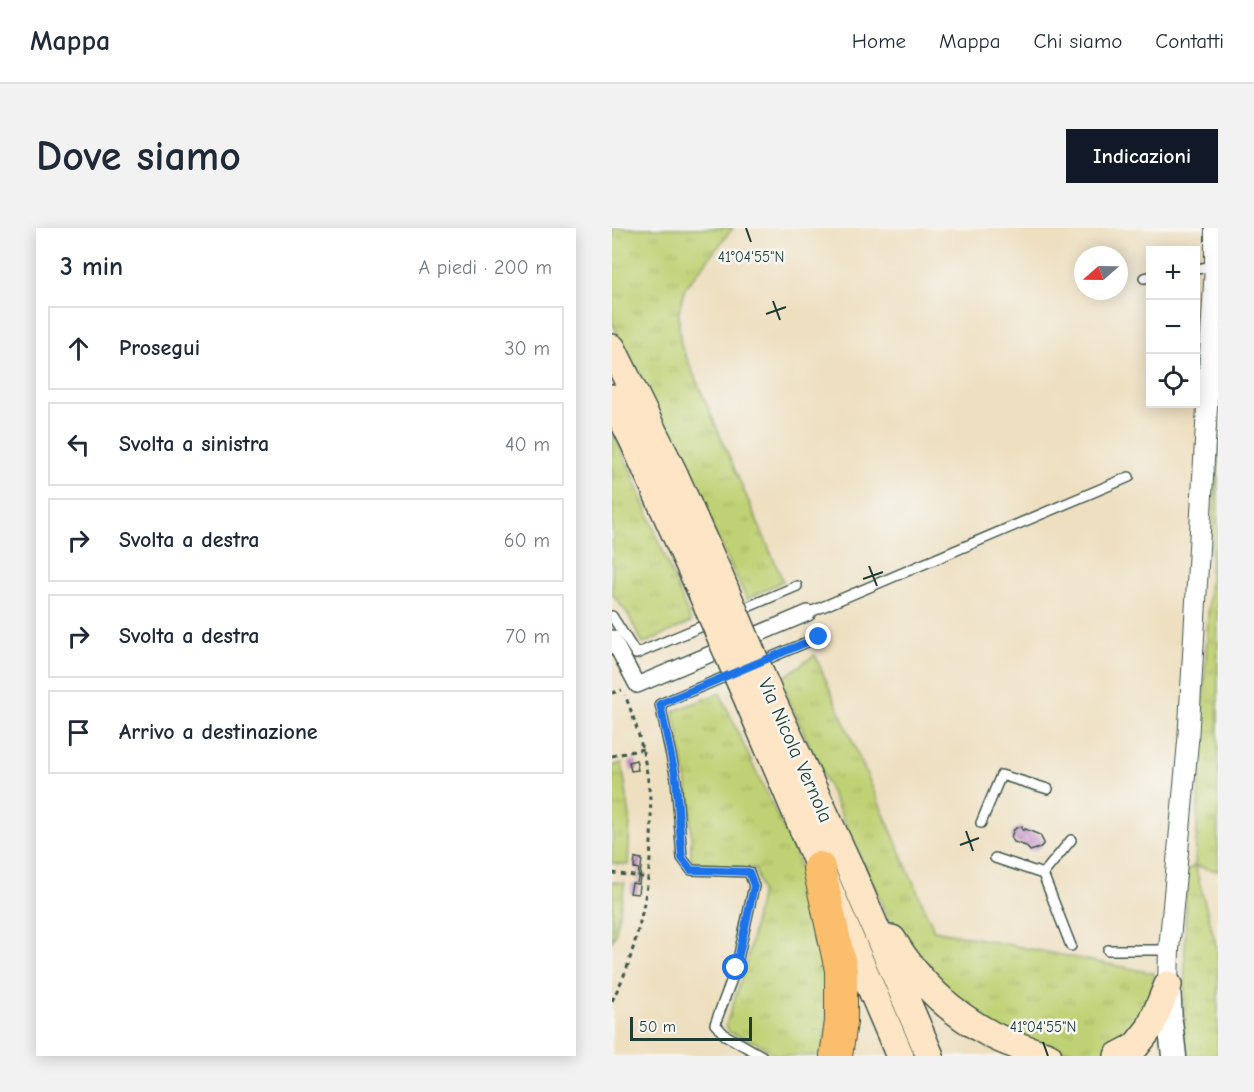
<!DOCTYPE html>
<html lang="it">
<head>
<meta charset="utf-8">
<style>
  body { margin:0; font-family:"Comic Neue",sans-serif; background:#f2f2f3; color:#1f2937 }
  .controls { position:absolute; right:18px; top:18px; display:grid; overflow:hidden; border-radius:0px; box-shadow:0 3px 15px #0003 }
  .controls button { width:54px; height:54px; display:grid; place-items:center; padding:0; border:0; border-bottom:2px solid #e0e1e3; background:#fff; color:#1f2937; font:30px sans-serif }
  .compass { position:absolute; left:462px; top:18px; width:54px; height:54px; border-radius:50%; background:#fff; box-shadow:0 3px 15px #0003; rotate:250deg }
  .scale { position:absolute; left:18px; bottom:15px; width:122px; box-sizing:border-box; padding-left:6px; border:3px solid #1f3d34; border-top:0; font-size:16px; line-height:21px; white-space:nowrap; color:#1f3d34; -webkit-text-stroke:4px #f6f6f2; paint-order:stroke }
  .stop { position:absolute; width:18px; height:18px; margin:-14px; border:4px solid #1a73e8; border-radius:50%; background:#fff }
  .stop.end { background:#1a73e8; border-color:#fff; box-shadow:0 2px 6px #0008 }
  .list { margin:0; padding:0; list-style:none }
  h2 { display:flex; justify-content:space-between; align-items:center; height:78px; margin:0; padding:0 24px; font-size:26px }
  h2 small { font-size:20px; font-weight:400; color:#747a83 }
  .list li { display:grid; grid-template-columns:39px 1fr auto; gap:18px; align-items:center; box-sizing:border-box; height:84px; margin:0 12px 12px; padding:0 12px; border:2px solid #e0e1e3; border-radius:0px }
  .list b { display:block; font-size:22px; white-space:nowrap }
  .list em { font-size:20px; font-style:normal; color:#747a83 }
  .icon { flex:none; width:33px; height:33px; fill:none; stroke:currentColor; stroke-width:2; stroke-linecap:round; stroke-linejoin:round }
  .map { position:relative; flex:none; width:606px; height:828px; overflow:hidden; border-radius:0px }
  header { display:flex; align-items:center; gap:36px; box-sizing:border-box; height:84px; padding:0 30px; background:#fff; border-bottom:2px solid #e0e1e3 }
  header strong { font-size:28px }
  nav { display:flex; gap:33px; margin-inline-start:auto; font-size:21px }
  .intro { display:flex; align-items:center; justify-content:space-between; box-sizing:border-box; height:144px; padding:0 36px }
  h1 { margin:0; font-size:42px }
  .button { padding:15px 27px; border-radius:0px; background:#111827; color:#fff; font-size:21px; font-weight:700 }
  main { display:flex; gap:36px; padding:0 36px }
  aside { flex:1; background:#fff; border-radius:0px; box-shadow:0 3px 15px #0003 }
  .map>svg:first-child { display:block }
</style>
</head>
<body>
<header>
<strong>Mappa</strong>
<nav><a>Home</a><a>Mappa</a><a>Chi siamo</a><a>Contatti</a></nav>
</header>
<div class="intro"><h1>Dove siamo</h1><a class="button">Indicazioni</a></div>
<main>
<aside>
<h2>3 min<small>A piedi · 200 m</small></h2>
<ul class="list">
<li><svg class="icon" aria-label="ahead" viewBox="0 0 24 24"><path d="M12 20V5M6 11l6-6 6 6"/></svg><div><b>Prosegui</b></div><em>30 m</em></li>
<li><svg class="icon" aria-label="left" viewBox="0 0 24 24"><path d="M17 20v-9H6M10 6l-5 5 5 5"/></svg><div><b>Svolta a sinistra</b></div><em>40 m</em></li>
<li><svg class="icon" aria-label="right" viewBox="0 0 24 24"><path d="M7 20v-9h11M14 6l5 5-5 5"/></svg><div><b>Svolta a destra</b></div><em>60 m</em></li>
<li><svg class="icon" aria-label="right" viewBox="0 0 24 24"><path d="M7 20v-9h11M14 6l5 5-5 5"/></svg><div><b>Svolta a destra</b></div><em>70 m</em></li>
<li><svg class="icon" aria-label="arrive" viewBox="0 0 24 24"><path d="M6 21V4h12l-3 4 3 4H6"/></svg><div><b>Arrivo a destinazione</b></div></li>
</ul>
</aside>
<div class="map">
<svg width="606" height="828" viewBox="0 0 606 828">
  <defs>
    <pattern id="grass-tufts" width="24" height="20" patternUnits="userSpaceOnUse" patternTransform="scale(1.5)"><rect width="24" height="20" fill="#c0d174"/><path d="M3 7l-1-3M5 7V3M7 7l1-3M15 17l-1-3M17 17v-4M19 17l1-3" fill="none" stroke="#a5b465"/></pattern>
    <pattern id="building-cross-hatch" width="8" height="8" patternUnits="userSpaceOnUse" patternTransform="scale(1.5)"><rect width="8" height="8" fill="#c88fca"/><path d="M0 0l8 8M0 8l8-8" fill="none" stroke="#a276a5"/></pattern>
  </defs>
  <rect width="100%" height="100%" fill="#f6f6f2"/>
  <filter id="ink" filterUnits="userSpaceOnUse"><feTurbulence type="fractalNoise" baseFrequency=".0167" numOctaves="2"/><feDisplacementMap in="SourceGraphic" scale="12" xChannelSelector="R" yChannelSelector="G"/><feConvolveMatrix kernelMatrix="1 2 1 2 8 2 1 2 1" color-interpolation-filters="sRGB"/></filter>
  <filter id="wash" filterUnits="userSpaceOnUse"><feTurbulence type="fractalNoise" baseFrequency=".008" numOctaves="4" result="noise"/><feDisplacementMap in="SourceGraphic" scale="24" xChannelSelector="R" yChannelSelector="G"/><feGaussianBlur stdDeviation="1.35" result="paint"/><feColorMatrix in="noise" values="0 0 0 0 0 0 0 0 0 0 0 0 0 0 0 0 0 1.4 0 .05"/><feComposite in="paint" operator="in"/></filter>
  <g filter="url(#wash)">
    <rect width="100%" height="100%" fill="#eedfc0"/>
    <path fill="url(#grass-tufts)" stroke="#708754" stroke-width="1.5" d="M0 0H121L73 60 67 83V97L69 117 171 353 135 371 0 94Z
      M606 196V643L583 638 606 724V828H573L572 825 574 643 583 637Z
      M0 203 20 245 79 394 31 416 16 386 0 366Z
      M203 427 322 702 542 745 539 775 529 800 498 823 481 826 412 816 353 784 281 701 168 452Z
      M108 465 144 544 182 622 203 681 210 729 218 734 212 828H164L145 815 117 804 114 797 135 733 149 663 143 640C123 640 104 636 85 636L79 630V579L62 483Z
      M10 535 18 589 16 637 0 635V538Z
      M0 654 13 655 3 707 0 714Z"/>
    <g id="blocks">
      <path fill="url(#building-cross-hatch)" d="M24 532 26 542 19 543 17 534Z
        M410 598V602H412L413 601 428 607 432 615 428 620 418 623 414 618 402 614 399 610 401 603 404 600Z
        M23 630 30 631 26 666 18 665 20 655 25 656 27 641 22 640Z"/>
    </g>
  </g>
  <g filter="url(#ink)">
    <use href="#blocks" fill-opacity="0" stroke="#3e5549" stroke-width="1.5"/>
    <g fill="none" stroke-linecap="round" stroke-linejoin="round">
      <defs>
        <path id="service" d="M584 41 603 38
          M532 50 538 49
          M124 384 185 358
          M196 385 517 249
          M0 388 24 426 100 394
          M146 435 207 409
          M122 445 48 476 64 551 70 630 79 642 137 644 142 658 124 740 103 796 113 807 150 828
          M369 595 389 547 436 561
          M383 630 431 646 459 718
          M431 646 459 612
          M496 722H557"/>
        <path id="pedestrian" d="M0 410 25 457 196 385"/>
        <path id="minor" d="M556 757 557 722 576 514 603 38V0"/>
        <path id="tertiary" d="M556 757 558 793 562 828"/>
        <path id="secondary" d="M0 120 62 246 106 345
          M0 170 21 212 85 354
          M157 466 237 638 318 828
          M137 474 288 828
          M280 711C304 751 338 785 380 807 397 816 417 822 436 828
          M506 828 523 819 538 800 556 757"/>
        <path id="trunk" d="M207 640 229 742V794L224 828"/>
      </defs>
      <use href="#service" stroke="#3e5549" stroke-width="12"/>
      <use href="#pedestrian" stroke="#3e5549" stroke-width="18"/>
      <use href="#minor" stroke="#3e5549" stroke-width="22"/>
      <use href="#tertiary" stroke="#3e5549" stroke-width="27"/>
      <use href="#secondary" stroke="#3e5549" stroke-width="30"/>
      <use href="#trunk" stroke="#3e5549" stroke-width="34"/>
      <path stroke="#3e5549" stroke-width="3" stroke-dasharray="4.5 4.5" stroke-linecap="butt" d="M0 465 10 462
        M0 528 31 521
        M0 645 37 650
        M0 773C7 758 15 743 19 727 46 639 48 553 13 467"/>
      <use href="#service" stroke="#fff" stroke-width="9"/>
      <use href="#pedestrian" stroke="#fff" stroke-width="15"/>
      <use href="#minor" stroke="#fff" stroke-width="20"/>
      <use href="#tertiary" stroke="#fff" stroke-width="24"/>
      <use href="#secondary" stroke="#fde5c5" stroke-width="27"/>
      <use href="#trunk" stroke="#fabe6d" stroke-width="32"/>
      <defs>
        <path id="secondary-bridge" d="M106 345 157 466
          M85 354 137 474"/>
      </defs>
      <use href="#secondary-bridge" stroke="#3e5549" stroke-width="30" stroke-linecap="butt"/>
      <use href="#secondary-bridge" stroke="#fde5c5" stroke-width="27"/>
    </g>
  </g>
  <g fill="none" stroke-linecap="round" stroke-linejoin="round" filter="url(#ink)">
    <path stroke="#1a73e8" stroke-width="8" d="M124 740 142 658 137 644 79 642 70 630 64 551 48 476 207 409"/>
  </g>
  <path fill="none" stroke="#1f3d34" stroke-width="2" d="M134 0 139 14M161 73 168 92M154 86 174 79M257 338 265 358M251 351 271 344M354 603 361 623M348 617 367 610M431 814 436 828"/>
  <g text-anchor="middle" stroke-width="5" stroke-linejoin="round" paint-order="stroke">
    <g font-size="20" fill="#1f3d34" stroke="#f6f6f2">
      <text transform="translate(184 522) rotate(66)" y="7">Via Nicola Vernola</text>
    </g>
  </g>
  <g font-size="15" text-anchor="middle" fill="#1f3d34" stroke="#f6f6f2" stroke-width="5" stroke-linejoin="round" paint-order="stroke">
    <text x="139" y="34">41°04'55"N</text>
    <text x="431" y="804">41°04'55"N</text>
  </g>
</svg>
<div class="controls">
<button>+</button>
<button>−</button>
<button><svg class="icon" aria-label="locate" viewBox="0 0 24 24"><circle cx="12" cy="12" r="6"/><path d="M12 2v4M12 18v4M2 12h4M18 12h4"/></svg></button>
</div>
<svg class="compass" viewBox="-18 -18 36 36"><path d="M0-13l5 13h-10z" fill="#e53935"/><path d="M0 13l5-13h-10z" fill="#747a83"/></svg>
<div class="scale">50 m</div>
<div class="stop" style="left:124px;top:740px"></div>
<div class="stop end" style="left:207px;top:409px"></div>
</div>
</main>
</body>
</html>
